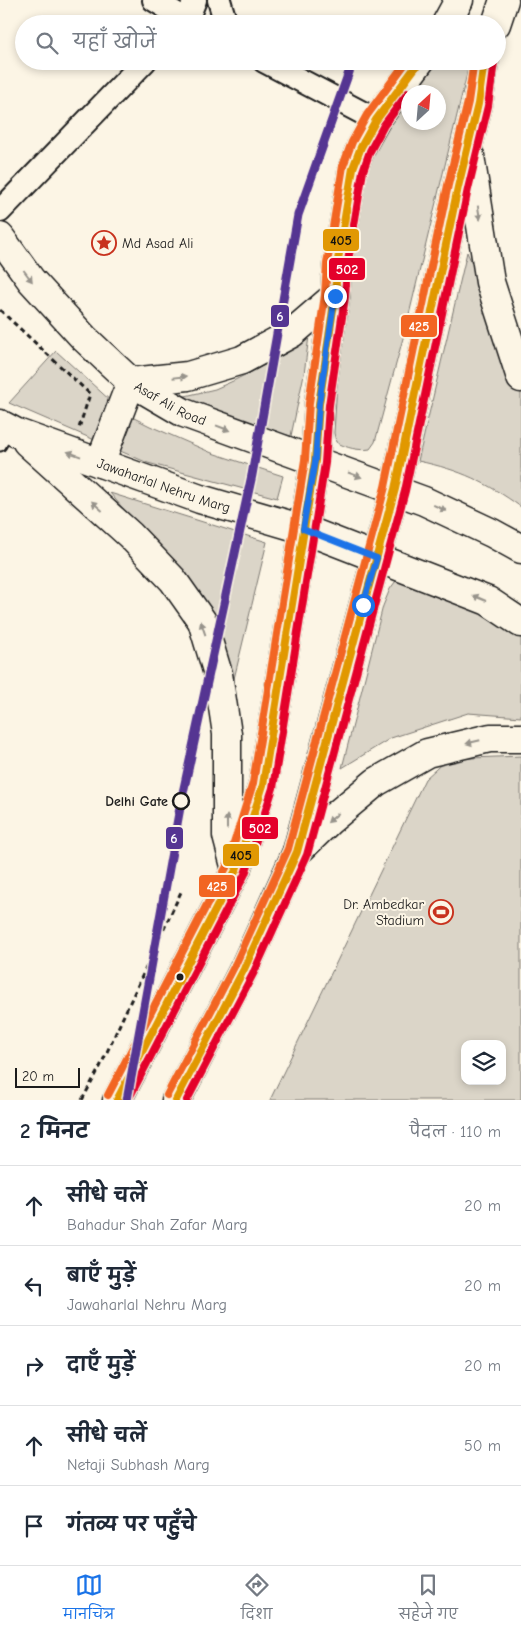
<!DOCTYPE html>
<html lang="hi">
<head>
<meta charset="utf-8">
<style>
  body { margin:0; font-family:"Comic Neue","Playpen Sans Deva",sans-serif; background:#f6f6f7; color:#1f2937 }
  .controls { position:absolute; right:15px; bottom:15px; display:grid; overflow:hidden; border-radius:10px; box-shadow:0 2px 8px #0003 }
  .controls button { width:45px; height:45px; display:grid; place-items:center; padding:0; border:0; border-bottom:1px solid #e0e1e3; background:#fff; color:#1f2937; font:25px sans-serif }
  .compass { position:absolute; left:401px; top:85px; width:45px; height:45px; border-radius:50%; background:#fff; box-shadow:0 2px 8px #0003; rotate:26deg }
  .scale { position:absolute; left:15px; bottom:12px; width:65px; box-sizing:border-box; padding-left:5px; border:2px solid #1c1c1c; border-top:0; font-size:14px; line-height:18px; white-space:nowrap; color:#1c1c1c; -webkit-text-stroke:4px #fcf5e5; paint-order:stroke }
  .stop { position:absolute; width:15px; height:15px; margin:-11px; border:4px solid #1a73e8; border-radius:50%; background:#fff }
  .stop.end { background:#1a73e8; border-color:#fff; box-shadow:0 1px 5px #0008 }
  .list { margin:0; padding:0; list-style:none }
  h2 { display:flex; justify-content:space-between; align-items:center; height:65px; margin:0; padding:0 20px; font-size:21px }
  h2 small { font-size:16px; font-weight:400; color:#747a83 }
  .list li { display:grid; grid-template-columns:32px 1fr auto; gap:15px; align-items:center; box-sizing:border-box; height:80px; padding:0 20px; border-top:1px solid #e0e1e3 }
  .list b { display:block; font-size:19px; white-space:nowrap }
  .list p { margin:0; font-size:16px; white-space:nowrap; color:#747a83 }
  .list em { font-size:16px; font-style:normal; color:#747a83 }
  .icon { flex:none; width:28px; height:28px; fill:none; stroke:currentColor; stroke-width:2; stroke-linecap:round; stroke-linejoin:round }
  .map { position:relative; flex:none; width:521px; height:1100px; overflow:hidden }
  .search { position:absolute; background:#fff; box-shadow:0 2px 8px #0003; left:15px; right:15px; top:15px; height:55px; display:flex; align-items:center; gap:12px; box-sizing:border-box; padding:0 18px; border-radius:28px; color:#747a83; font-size:19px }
  .sheet { height:465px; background:#fff }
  nav { display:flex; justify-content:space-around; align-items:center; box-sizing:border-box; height:70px; border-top:1px solid #e0e1e3; background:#fff; font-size:14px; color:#747a83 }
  nav a { display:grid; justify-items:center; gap:2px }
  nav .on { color:#1a73e8 }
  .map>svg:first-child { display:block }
</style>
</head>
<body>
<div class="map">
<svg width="521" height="1100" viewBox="0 0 521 1100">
  <rect width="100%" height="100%" fill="#fcf5e5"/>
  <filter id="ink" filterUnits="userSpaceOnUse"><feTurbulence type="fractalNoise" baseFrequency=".02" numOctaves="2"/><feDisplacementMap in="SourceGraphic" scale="10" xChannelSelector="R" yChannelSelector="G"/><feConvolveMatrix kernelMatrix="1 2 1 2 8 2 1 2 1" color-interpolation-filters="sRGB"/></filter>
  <g filter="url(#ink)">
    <path fill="#dbd5c8" stroke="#7c7872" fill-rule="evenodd" d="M437 61H470L406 327 375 442 370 449C359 451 346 448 336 442L334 433 344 266 367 153 408 99V122H438V92H413Z
      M467 252 521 373V507C486 482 461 470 418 461Z
      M309 336 304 374 291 436 267 430 181 397 215 389 233 381 280 357 293 345Z
      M56 351 124 413 150 426 212 453 283 476 277 498 148 463 9 403Z
      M110 493 267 542 233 683 140 529Z
      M398 578 521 624V717L468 713 391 738 342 768 383 606 390 589Z
      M521 756V1100H270L425 779 447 759ZM465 1044H502V1081H465Z"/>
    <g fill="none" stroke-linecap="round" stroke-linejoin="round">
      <defs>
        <path id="service" d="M0 445 9 429"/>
        <path id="minor" d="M154 0 193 24
          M219 0 226 24
          M183 24 187 20 195 0
          M264 61 376 120
          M0 211 145 61"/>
        <g id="secondary">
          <path d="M446 24 459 0"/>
          <path d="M496 24 504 0"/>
          <path d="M470 156 490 282 521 378"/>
          <path id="s1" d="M0 237 31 280 84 338 131 382 184 413 424 501 492 533 521 549"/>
          <path id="s2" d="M0 424 17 433 200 499 303 529 488 601 521 623"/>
          <path d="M27 442 130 535 173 580 202 621 218 674 227 734V836L236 870"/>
          <path d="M100 463 131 382 188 376 242 360 292 333 335 296"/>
          <path d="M297 852 329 821 376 782 427 753 490 738H521"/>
          <path d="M117 1100 236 870 263 785 315 461 319 404 335 296 337 266 353 168 361 147 376 120 420 61"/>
          <path d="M176 1100 244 969 297 852 395 489 458 187 478 104 484 61"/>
        </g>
      </defs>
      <use href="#service" stroke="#1c1c1c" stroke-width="15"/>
      <use href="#minor" stroke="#1c1c1c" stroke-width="26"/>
      <use href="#secondary" stroke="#1c1c1c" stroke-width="31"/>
      <path stroke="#1c1c1c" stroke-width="3" stroke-dasharray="5 4" stroke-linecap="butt" d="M0 310 90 394 78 431
        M82 1100 100 1067 181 892"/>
      <use href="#service" stroke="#fcf5e5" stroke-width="11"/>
      <use href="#minor" stroke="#fcf5e5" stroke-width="22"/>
      <use href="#secondary" stroke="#fcf5e5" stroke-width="28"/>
      <defs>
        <path id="bus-1" d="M117 1100 236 870 263 785 315 461 319 404 335 296 337 266 353 168 361 147 376 120 420 61
          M176 1100 244 969 297 852 395 489 458 187 478 104 484 61"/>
        <path id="bus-2" d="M128 1100 245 874 273 788 325 463 329 405 345 297 347 267 363 171 370 151 384 125 408 93
          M187 1100 253 974 307 855 405 491 468 189 488 106 494 62"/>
        <path id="bus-3" d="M108 1095 227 866 253 783 305 460 309 403 325 295 327 264 343 166 352 142 367 115 407 61
          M167 1095 235 965 288 849 385 487 448 185 468 102 474 61"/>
      </defs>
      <use href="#bus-1" stroke="#fcf5e5" stroke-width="11"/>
      <use href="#bus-2" stroke="#fcf5e5" stroke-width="11"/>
      <use href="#bus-3" stroke="#fcf5e5" stroke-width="11"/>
      <use href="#bus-1" stroke="#e19803" stroke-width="8"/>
      <use href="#bus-2" stroke="#e4002b" stroke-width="8"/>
      <use href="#bus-3" stroke="#f26522" stroke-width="8"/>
      <defs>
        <path id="metro-1" d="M127 1100 181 802 252 475 298 215 353 61"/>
      </defs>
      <use href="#metro-1" stroke="#fcf5e5" stroke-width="12"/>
      <use href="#metro-1" stroke="#553592" stroke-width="9"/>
    </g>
    <defs><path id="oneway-solid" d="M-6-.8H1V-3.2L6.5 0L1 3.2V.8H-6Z" transform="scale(1.25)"/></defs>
    <g fill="#97938b">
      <use href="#oneway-solid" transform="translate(479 213) rotate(81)"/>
      <use href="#oneway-solid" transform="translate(28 276) rotate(53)"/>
      <use href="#oneway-solid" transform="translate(180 377) rotate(-6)"/>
      <use href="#oneway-solid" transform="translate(223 428) rotate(21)"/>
      <use href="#oneway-solid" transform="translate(74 454) rotate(-160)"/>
      <use href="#oneway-solid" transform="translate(355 475) rotate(19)"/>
      <use href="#oneway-solid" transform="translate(97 506) rotate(-138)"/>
      <use href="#oneway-solid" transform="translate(440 508) rotate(25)"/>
      <use href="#oneway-solid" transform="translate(479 598) rotate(-158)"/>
      <use href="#oneway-solid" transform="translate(203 628) rotate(-109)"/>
      <use href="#oneway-solid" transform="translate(473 742) rotate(166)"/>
      <use href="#oneway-solid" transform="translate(333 818) rotate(139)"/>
      <use href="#oneway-solid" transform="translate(227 822) rotate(-90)"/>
    </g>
  </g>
  <g fill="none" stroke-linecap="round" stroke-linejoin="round" filter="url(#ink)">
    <path stroke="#1a73e8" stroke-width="6" d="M335 296 319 404 315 461 303 529 377 558 363 605"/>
  </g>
  <defs>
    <symbol id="sight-ring" viewBox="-11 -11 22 22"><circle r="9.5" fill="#fcf5e5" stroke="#c8321e" stroke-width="1.5"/><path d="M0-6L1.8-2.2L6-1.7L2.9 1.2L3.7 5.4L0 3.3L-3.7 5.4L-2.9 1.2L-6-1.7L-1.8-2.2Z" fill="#c8321e"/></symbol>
    <symbol id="stadium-ring" viewBox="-11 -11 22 22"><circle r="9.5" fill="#fcf5e5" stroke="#c8321e" stroke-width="1.5"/><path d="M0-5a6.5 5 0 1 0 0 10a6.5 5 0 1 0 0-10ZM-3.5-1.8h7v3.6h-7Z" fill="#c8321e"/></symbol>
  </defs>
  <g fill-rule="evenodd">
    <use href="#sight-ring" x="90" y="229" width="28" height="28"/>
    <use href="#stadium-ring" x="427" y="898" width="28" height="28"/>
  </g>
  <circle fill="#fcf5e5" stroke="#1c1c1c" stroke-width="2.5" cx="181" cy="801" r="8"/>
  <circle fill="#1c1c1c" stroke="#fcf5e5" stroke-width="2" cx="180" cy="977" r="4.5"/>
  <g text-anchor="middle" stroke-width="4" stroke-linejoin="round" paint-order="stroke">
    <g font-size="14" fill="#1c1c1c" stroke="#fcf5e5" text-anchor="start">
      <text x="122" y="248">Md Asad Ali</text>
      <text x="424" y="909" text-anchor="end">Dr. Ambedkar<tspan x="424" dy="16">Stadium</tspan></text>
    </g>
    <g font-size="14" fill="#1c1c1c" stroke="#fcf5e5">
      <text dy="5" stroke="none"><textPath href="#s1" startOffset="241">Asaf Ali Road</textPath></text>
      <text dy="5" stroke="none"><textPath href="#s2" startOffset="175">Jawaharlal Nehru Marg</textPath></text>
    </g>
    <g font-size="14" font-weight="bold" fill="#1c1c1c" stroke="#fcf5e5" text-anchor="end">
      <text x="168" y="806">Delhi Gate</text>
    </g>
  </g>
  <g stroke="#fcf5e5" stroke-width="2">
    <rect x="322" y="228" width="38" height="24" rx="5" fill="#e19803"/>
    <rect x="328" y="257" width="38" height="24" rx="5" fill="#e4002b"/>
    <rect x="270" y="304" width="20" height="24" rx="5" fill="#553592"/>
    <rect x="400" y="314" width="38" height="24" rx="5" fill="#f26522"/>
    <rect x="241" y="816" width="38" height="24" rx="5" fill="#e4002b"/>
    <rect x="165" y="826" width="19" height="24" rx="5" fill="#553592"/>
    <rect x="222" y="843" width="38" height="24" rx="5" fill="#e19803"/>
    <rect x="198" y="874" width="38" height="24" rx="5" fill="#f26522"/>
  </g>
  <g font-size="14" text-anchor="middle" font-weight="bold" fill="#fff">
    <text x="347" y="274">502</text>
    <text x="280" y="321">6</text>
    <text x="419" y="331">425</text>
    <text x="260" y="833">502</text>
    <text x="174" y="843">6</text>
    <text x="217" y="891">425</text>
  </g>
  <g font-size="14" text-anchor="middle" font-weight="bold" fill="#111">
    <text x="341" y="245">405</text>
    <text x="241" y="860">405</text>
  </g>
</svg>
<div class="controls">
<button><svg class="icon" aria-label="layers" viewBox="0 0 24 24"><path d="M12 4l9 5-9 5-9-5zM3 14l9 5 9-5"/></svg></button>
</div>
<svg class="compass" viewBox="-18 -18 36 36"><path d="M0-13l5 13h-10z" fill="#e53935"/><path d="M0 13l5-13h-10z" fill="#747a83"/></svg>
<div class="scale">20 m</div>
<div class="stop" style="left:363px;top:605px"></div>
<div class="stop end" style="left:335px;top:296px"></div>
<div class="search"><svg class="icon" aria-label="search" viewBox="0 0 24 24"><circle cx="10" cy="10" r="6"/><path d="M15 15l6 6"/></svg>यहाँ खोजें</div>
</div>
<section class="sheet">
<h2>2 मिनट<small>पैदल · 110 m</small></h2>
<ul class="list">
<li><svg class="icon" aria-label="ahead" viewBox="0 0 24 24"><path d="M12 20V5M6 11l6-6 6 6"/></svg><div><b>सीधे चलें</b><p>Bahadur Shah Zafar Marg</p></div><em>20 m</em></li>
<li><svg class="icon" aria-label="left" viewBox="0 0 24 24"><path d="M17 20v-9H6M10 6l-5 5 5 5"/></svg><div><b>बाएँ मुड़ें</b><p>Jawaharlal Nehru Marg</p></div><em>20 m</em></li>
<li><svg class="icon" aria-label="right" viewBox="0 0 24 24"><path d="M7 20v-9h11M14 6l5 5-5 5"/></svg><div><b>दाएँ मुड़ें</b></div><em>20 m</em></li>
<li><svg class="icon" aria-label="ahead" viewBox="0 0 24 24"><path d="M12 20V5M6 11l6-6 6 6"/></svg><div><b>सीधे चलें</b><p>Netaji Subhash Marg</p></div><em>50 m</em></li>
<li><svg class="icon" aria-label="arrive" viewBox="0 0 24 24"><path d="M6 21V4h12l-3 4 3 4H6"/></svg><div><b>गंतव्य पर पहुँचे</b></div></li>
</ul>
</section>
<nav>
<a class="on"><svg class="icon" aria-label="map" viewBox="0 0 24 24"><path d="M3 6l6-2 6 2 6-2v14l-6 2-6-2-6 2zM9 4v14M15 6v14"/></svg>मानचित्र</a>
<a><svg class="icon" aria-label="directions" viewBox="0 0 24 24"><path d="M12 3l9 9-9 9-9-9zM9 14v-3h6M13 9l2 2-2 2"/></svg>दिशा</a>
<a><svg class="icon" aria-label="saved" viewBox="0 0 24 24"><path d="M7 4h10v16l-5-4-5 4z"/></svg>सहेजे गए</a>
</nav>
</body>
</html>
